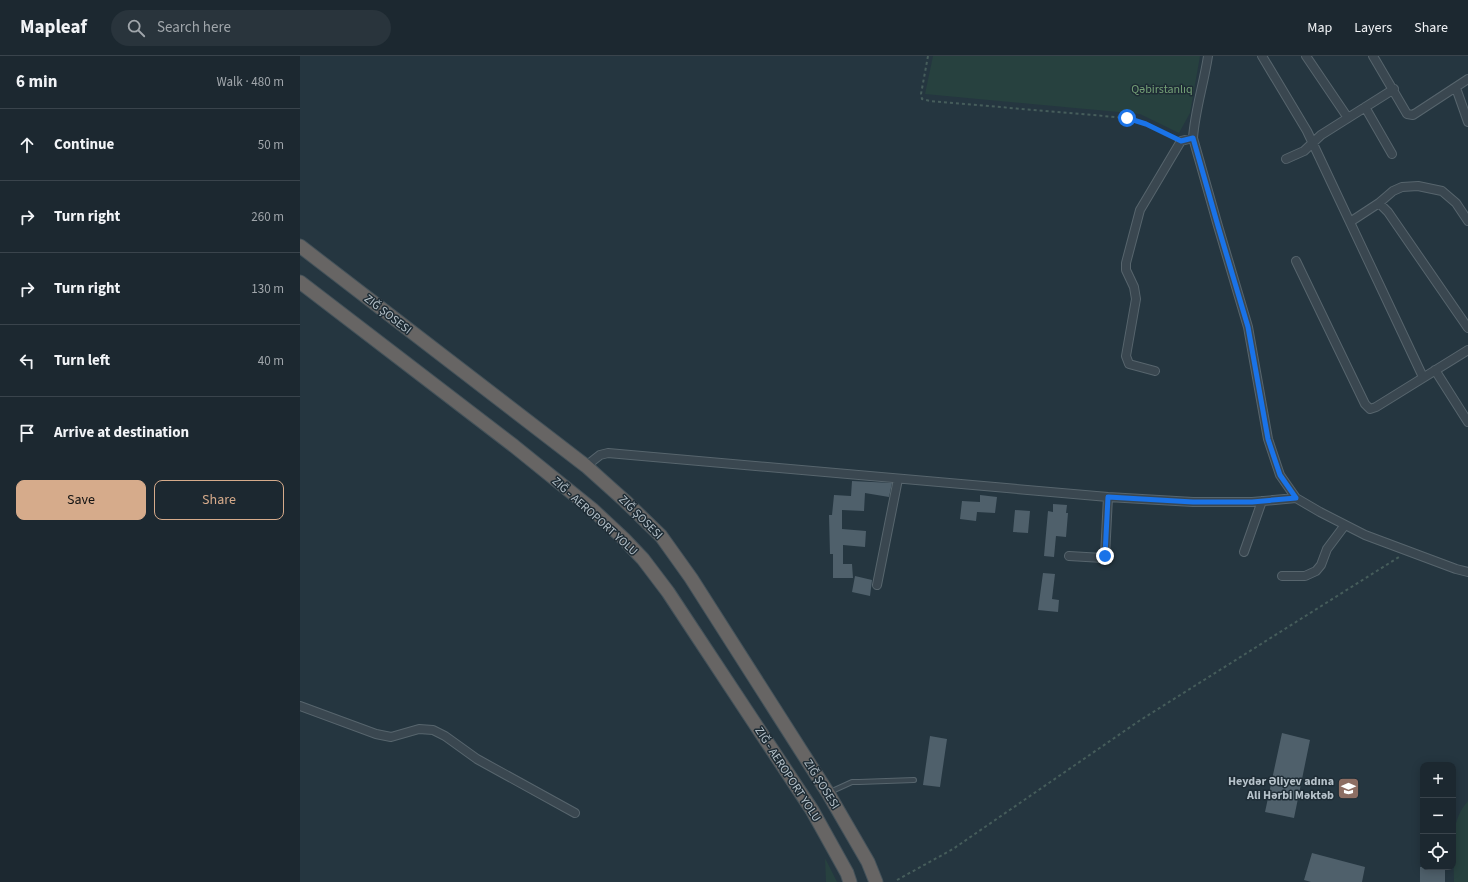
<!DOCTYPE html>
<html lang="en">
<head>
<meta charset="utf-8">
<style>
  body { margin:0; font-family:"Source Sans 3",sans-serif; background:#29343c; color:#f1f3f6 }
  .controls { position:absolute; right:12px; bottom:12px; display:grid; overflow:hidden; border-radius:8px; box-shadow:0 2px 10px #0003 }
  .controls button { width:36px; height:36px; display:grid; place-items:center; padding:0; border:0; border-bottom:1px solid #3a444c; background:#1c2830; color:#f1f3f6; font:20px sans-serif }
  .stop { position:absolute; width:12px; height:12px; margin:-9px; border:3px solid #1a73e8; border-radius:50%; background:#fff }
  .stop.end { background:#1a73e8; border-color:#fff; box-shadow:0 1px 4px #0008 }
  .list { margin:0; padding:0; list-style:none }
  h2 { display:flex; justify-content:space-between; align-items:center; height:52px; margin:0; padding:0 16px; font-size:17px }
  h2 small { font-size:13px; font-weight:400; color:#a0a6ab }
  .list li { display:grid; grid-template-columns:26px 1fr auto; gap:12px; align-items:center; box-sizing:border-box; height:72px; padding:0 16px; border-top:1px solid #3a444c }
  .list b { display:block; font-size:15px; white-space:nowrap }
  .list em { font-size:13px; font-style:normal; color:#a0a6ab }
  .actions { display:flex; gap:8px; padding:12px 16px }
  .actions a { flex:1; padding:9px 0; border:1px solid #d6ab8b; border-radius:8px; text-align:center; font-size:14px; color:#d6ab8b }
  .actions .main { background:#d6ab8b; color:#111 }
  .icon { flex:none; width:22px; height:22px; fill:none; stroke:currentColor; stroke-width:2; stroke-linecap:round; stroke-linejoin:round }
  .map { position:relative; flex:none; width:1168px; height:826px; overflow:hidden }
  header { display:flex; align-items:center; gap:24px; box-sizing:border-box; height:56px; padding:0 20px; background:#1c2830; border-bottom:1px solid #3a444c }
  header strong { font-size:19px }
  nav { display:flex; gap:22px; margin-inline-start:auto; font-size:14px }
  .search { width:280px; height:36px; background:#29343c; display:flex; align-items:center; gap:10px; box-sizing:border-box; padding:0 14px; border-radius:22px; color:#a0a6ab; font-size:15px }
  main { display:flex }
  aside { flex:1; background:#1c2830 }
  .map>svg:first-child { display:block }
</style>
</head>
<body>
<header>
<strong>Mapleaf</strong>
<div class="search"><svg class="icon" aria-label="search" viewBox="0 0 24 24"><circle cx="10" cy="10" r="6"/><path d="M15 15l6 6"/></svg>Search here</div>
<nav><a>Map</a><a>Layers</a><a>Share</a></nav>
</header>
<main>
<aside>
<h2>6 min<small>Walk · 480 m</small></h2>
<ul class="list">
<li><svg class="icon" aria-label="ahead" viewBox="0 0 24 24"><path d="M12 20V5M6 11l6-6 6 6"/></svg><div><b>Continue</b></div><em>50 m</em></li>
<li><svg class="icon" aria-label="right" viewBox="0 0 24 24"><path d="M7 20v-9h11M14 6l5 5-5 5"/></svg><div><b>Turn right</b></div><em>260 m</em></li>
<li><svg class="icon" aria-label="right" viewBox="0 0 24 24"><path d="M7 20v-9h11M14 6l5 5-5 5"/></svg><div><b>Turn right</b></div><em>130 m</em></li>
<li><svg class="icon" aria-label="left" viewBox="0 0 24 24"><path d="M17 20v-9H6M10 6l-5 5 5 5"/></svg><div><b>Turn left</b></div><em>40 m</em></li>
<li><svg class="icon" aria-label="arrive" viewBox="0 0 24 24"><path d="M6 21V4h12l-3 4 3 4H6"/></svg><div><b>Arrive at destination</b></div></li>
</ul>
<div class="actions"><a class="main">Save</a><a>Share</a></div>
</aside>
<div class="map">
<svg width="1168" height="826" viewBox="0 0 1168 826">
  <rect width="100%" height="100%" fill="#253640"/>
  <path fill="#27413f" d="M633 0H900L890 57 879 77 840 58 625 38Z
    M1168 745V826H1154C1154 799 1148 766 1168 745Z
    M525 802 537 826H526Z"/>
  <path fill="#4f606b" d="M552 425 592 427 589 441 565 437 564 455 542 454V473L566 475 565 491 543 489V508H552L553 522H533V498H530L529 459H532L534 439 551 440Z
    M680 439 697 441 695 457 677 456 676 465 660 463 662 445 680 446Z
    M753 448 767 449 766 457H768L766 481 756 480 754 501 744 500 748 455 753 456Z
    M715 454 730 455 728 477 713 476Z
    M743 517 755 518 752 543 759 544 758 556 738 554Z
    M555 520 572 524 570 540 552 536Z
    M982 677 1010 684 994 762 965 756Z
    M630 680 647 683 640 731 623 729Z
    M1012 797 1065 811 1062 826H1011L1004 824Z
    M1120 811H1145V826H1120Z"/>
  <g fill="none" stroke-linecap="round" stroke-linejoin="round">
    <defs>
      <path id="service" d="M530 736 552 726H559L614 724"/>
      <path id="minor" d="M908 0C904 27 895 54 893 82L918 170 948 271 968 383 980 419 996 442
        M962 0 1007 75 1123 321
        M1006 0 1048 62
        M1073 0 1107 58 1113 59 1168 23
        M1156 32 1168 66
        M1065 51 1092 98
        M986 103 1004 95 1021 79 1094 33
        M1079 147 1093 135 1102 131 1118 130 1142 135 1156 147 1168 165
        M1050 166 1079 147 1088 156 1168 272
        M996 205 1065 348 1070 353 1076 351 1168 294
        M1135 314 1168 366
        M855 315 829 308 826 300 836 243 834 231 826 214V207L840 154 881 85 893 82
        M286 410 300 399 308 397 808 441 893 446H952L996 442 1020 456 1065 479 1156 513 1168 516
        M944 496 962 445
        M769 500 803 502 805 500 808 441
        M982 520H1005L1016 515 1021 509 1027 493 1045 469
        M577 529 598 423
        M0 650 76 678 91 681 119 673 133 674 145 680 177 703 275 757"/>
      <path id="trunk" d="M0 190 286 410 325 445 361 480 391 522 528 737 568 806 576 826
        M0 226 214 390 292 453 324 483 343 503 368 536 512 754 547 817 550 826"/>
    </defs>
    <use href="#service" stroke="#57656d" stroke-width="6"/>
    <use href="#minor" stroke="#57656d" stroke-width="10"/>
    <use href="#trunk" stroke="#44525a" stroke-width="15"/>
    <path stroke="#465d5b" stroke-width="2" stroke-dasharray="3 3" stroke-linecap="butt" d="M628 0 621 38 622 43 630 45 827 62 846 68 874 82
      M597 824 653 793 839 665 1099 501"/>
    <use href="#service" stroke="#3a4750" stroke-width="4"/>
    <use href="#minor" stroke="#3a4750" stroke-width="8"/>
    <use href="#trunk" stroke="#676564" stroke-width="13"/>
  </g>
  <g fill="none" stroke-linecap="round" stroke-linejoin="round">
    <path stroke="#1a73e8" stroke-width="5" d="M805 500 808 441 893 446H952L996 442 980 419 968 383 948 271 918 170 893 82 881 85 846 68 827 62"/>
  </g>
  <defs>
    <symbol id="university-square" viewBox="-11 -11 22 22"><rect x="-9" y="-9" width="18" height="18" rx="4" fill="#8d6e63" stroke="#1e2c35"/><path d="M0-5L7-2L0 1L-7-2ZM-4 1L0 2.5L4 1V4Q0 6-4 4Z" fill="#fff"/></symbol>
  </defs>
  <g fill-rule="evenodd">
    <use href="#university-square" x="1036" y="720" width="25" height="25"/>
  </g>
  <g text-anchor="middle" stroke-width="3" stroke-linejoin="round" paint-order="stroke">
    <g font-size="12" fill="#74a076" stroke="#1e2c35">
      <text x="862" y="37">Qəbirstanlıq</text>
    </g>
    <g font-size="12" fill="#b6c2ca" stroke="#1e2c35">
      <text transform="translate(88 258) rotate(38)" y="4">ZIĞ ŞOSESI</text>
      <text transform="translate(295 460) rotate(42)" y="4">ZIĞ - AEROPORT YOLU</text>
      <text transform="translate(341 461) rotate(45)" y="4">ZIĞ ŞOSESI</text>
      <text transform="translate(488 718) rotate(57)" y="4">ZIĞ - AEROPORT YOLU</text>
      <text transform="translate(522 728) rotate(58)" y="4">ZIĞ ŞOSESI</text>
    </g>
    <g font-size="12" font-weight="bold" fill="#b6c2ca" stroke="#1e2c35" text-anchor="end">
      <text x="1034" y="729">Heydər Əliyev adına<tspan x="1034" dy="14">Ali Hərbi Məktəb</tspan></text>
    </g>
  </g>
</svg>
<div class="controls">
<button>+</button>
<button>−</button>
<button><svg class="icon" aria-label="locate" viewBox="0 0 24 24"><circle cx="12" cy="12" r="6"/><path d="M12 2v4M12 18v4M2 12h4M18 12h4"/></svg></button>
</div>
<div class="stop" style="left:827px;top:62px"></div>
<div class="stop end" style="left:805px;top:500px"></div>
</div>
</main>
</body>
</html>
